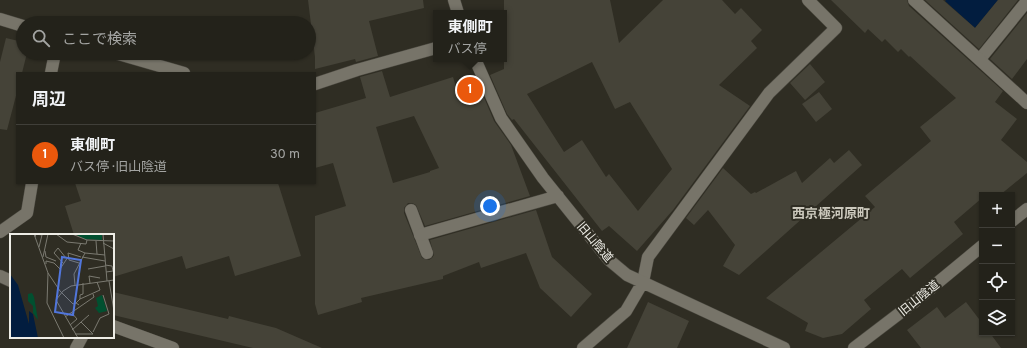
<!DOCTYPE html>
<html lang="ja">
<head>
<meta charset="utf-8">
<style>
  body { margin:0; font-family:Overpass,"Noto Sans JP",sans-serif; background:#2f2f27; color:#f1f3f6 }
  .controls { position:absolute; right:12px; bottom:12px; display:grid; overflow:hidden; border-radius:0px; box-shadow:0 1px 3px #0004 }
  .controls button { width:36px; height:36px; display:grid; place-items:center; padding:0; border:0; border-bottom:1px solid #403f39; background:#23221a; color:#f1f3f6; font:20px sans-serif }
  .you { position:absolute; left:490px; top:206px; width:14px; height:14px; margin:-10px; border:3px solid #fff; border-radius:50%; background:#1a73e8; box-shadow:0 0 0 6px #1a73e833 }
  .badge { display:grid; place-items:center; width:26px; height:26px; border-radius:50%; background:#ea580c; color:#fff; font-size:13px; font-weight:700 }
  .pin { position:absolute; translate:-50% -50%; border:2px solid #fff; box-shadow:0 1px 4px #0006 }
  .popup { position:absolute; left:433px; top:10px; width:74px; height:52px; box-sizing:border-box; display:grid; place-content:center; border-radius:0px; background:#23221a; filter:drop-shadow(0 1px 3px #0005); font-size:13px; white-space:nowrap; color:#a3a4a2 }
  .popup b { font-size:15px; color:#f1f3f6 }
  .popup::after { content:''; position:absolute; left:50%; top:100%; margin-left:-8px; border:8px solid transparent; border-top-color:#23221a }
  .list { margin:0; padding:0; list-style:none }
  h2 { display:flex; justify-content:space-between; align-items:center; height:52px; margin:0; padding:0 16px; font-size:17px }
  h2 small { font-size:13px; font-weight:400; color:#a3a4a2 }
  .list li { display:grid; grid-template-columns:26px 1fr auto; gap:12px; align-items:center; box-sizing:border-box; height:60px; padding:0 16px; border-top:1px solid #403f39 }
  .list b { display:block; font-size:15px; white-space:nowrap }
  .list p { margin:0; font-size:13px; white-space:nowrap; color:#a3a4a2 }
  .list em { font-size:13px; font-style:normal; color:#a3a4a2 }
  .icon { flex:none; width:22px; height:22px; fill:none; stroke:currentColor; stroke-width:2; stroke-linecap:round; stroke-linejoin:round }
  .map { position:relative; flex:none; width:1027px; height:348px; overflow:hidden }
  .search { position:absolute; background:#23221a; box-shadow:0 1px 3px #0004; left:16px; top:16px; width:300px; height:44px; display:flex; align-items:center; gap:10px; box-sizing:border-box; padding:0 14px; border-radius:22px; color:#a3a4a2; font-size:15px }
  .panel { position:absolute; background:#23221a; box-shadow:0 1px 3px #0004; left:16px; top:72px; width:300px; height:112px; border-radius:0px }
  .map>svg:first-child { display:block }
</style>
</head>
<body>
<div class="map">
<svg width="1027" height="348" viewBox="0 0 1027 348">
  <rect width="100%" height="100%" fill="#2f2d23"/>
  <path fill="#021d3f" d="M946 0H998L975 28 945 1Z"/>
  <path fill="#454338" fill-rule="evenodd" d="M308 0H423L424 8 369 21 378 56 356 62 355 59 315 69V57Z
    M504 0H610L619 43 663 0H722L735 14 741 8 762 30 751 41 757 48 719 85 750 106 673 210 637 251 609 226 602 231 514 119 512 120 507 114 490 75 504 69ZM592 62 615 109 630 102 672 169 638 211 609 174 606 177 582 140 564 152 527 94Z
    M831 0H907L909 6 1003 91 995 102 1017 119 1001 140 1027 162V173L1000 195H982V198L954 222 963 234 910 278 902 269 864 300 871 309 842 334 823 338 805 331 808 323 766 298 875 207 865 196 931 141 920 127 956 98 910 56 909 57 901 49 898 52 885 39 882 42 868 29 865 33Z
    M925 0H943L975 28 998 0H1018L979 49Z
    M1027 13V59L1012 79 990 59Z
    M6 38 23 42V53H27L22 73H17V92L7 130 0 129V62Z
    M810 64 825 82 805 100 790 83Z
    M382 71 390 97 453 77 457 90 477 81 494 121 511 145 530 196 425 226 416 205 412 203H408L404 208V213L422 258 429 260 432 258 434 255 430 240 536 210 552 257 592 294 571 317 540 288 526 253 481 268 479 262 443 276V279L361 298 362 302 318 315 315 304V216L346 206 333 163 315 168V113L366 98 360 77ZM414 116 439 168 430 171V172L393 183 376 127Z
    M819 92 832 109 816 122 802 104Z
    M849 150 862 165 739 275 723 266 735 245 708 210 694 225 686 218 723 168 751 194 755 192 756 193 796 171 802 183 830 158 834 163Z
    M75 183H278L301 256 235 276 229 256 186 269 182 256 113 277V235H74L65 206 81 201Z
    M113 292 228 319 229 316 276 328 322 348H253L113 315Z
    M648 302 689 321 677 348H627Z
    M966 302 982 323V333H990L1001 348H921L907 330 937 307 945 318Z"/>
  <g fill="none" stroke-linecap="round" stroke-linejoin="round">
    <defs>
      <path id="service" d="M980 59 1027 1
        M411 210 427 253
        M643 282 648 257 769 93 836 28 808 0"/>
      <path id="minor" d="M454 0 458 13
        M914 0 1027 103
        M0 19 23 26
        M115 53 184 73
        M475 59 501 118 543 178 609 260 627 275 784 348
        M51 73 55 53
        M315 84 357 70 436 48
        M1012 221 1027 209
        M0 232 27 213 32 183
        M420 235 558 196
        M0 276 11 281
        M113 326 173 348
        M76 348 82 337
        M583 348 626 311 643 282
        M854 348 913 303 982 246"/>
    </defs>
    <use href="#service" stroke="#4b4940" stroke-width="13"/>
    <use href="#minor" stroke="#4b4940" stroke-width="13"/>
    <use href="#service" stroke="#777469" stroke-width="12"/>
    <use href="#minor" stroke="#777469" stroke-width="12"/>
  </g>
  <g text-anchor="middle" stroke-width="4" stroke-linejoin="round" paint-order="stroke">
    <g font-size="12" fill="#eeede6" stroke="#2f2d23">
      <text transform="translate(595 242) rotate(50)" y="4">旧山陰道</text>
      <text transform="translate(919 298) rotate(-39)" y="4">旧山陰道</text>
    </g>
    <g font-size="13" font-weight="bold" fill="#ccc9bd" stroke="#2f2d23">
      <text x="831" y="218">西京極河原町</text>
    </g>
  </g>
  <g transform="translate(10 234)">
    <rect width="104" height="104" fill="#2f2d23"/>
    <path d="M65 0H92V6L74 5ZM22 59 24 63 28 86 23 79V72L18 67V60ZM92 61 97 77 89 79 85 74 88 72 86 64Z" fill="#015030"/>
    <path d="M0 40 8 51 19 90V77L23 80 28 104H0Z" fill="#021d3f"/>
    <path fill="none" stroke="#7b7a71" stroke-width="1" d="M24 0 38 39 37 69 54 104M46 0 57 8 76 10 77 6M62 0 77 6 104 7M93 0 97 47M25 3 26 0 32 1 29 13M86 7 87 20M71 9 68 16 75 19M93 9 104 15M35 17 36 23 46 27M33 23 38 0M72 23 95 27M53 29 44 19 48 14 56 24M69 29 59 26 58 19 71 23M36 30V27L44 29 50 35 58 23M95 31 102 32 103 37 96 38M78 35 95 32M38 39 50 57 63 70 66 69M99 47 104 77M80 49 79 42 90 44M65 51 64 40 75 19 95 21M70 65V61L73 60V49M69 71 66 69 70 65 90 56 87 48M55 83 84 63 83 60M71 88 83 100M60 91 67 85 61 78M62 96 79 81M83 98 90 84 99 80 93 61M65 100H83M68 104 46 66 53 57 61 52 104 46"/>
    <path fill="#5176dc" fill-opacity="0.15" stroke="#5176dc" stroke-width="2" d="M52 23 71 26 63 81 45 78Z"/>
    <rect width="104" height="104" fill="none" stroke="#eeede6" stroke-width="2"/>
  </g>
</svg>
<div class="controls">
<button>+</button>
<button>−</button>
<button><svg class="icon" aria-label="locate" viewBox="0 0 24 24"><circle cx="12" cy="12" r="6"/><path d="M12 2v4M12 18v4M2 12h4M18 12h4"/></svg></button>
<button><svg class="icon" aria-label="layers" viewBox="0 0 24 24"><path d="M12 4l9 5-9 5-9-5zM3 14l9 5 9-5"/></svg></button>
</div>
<div class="you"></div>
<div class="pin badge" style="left:470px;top:90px">1</div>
<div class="popup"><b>東側町</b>バス停</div>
<div class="search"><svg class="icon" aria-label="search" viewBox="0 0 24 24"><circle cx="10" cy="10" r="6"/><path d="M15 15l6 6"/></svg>ここで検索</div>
<section class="panel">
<h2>周辺<small></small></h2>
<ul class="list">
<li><span class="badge">1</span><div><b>東側町</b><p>バス停 · 旧山陰道</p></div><em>30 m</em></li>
</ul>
</section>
</div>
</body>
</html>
